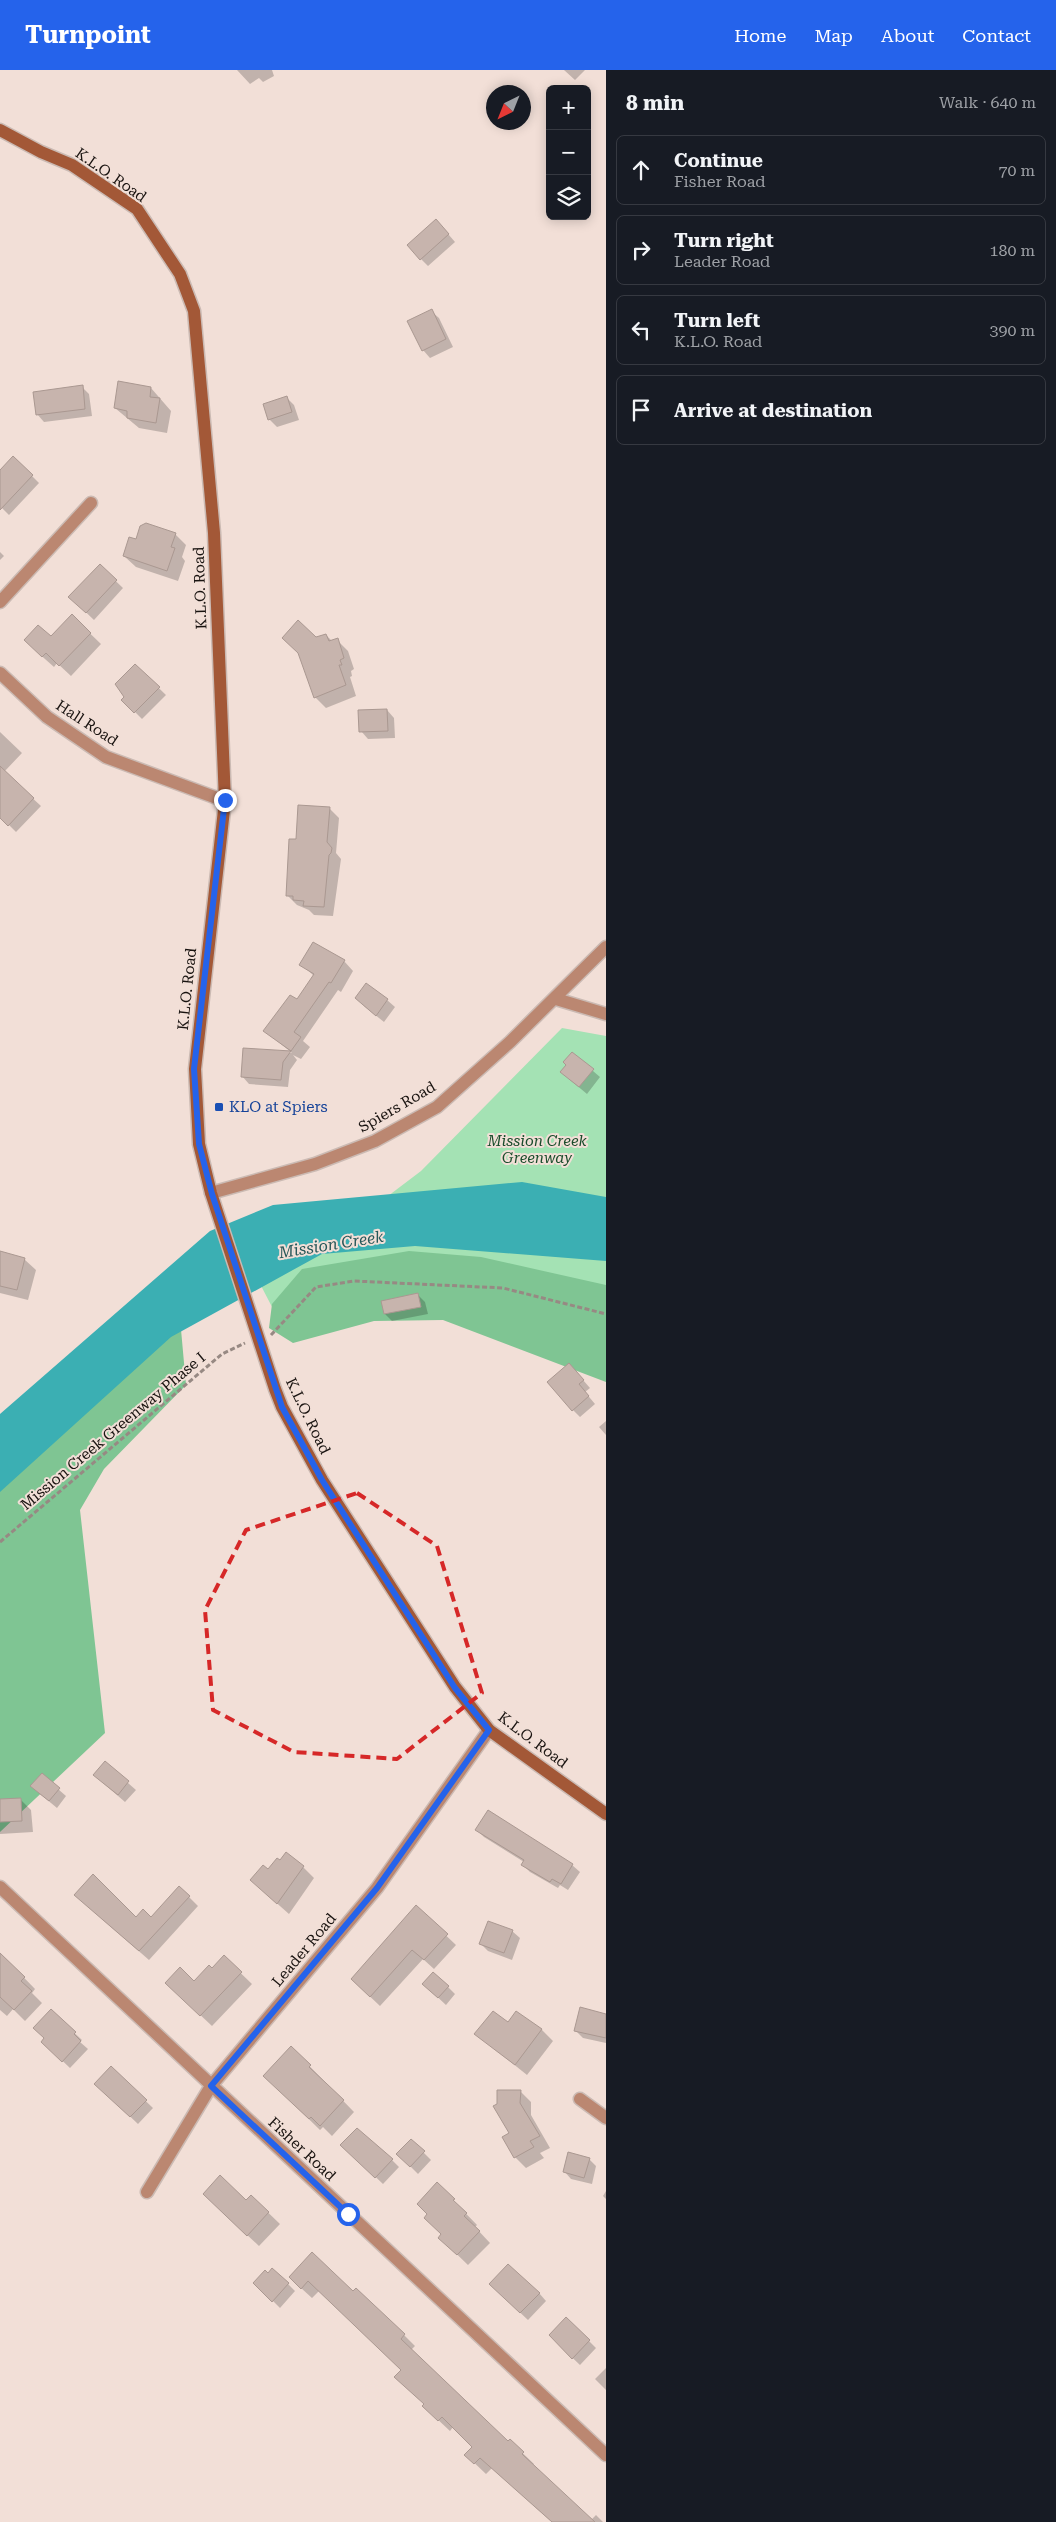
<!DOCTYPE html>
<html lang="en">
<head>
<meta charset="utf-8">
<style>
  body { margin:0; font-family:"Roboto Serif",serif; background:#242831; color:#f1f3f6 }
  .controls { position:absolute; right:15px; top:15px; display:grid; overflow:hidden; border-radius:8px; box-shadow:0 2px 12px #0003 }
  .controls button { width:45px; height:45px; display:grid; place-items:center; padding:0; border:0; border-bottom:1px solid #363941; background:#171b24; color:#f1f3f6; font:25px sans-serif }
  .compass { position:absolute; left:486px; top:15px; width:45px; height:45px; border-radius:50%; background:#171b24; box-shadow:0 2px 12px #0003; rotate:223deg }
  .stop { position:absolute; width:15px; height:15px; margin:-11px; border:4px solid #2563eb; border-radius:50%; background:#fff }
  .stop.end { background:#2563eb; border-color:#fff; box-shadow:0 1px 5px #0008 }
  .list { margin:0; padding:0; list-style:none }
  h2 { display:flex; justify-content:space-between; align-items:center; height:65px; margin:0; padding:0 20px; font-size:21px }
  h2 small { font-size:16px; font-weight:400; color:#9ea1a6 }
  .list li { display:grid; grid-template-columns:32px 1fr auto; gap:15px; align-items:center; box-sizing:border-box; height:70px; margin:0 10px 10px; padding:0 10px; border:1px solid #363941; border-radius:8px }
  .list b { display:block; font-size:19px; white-space:nowrap }
  .list p { margin:0; font-size:16px; white-space:nowrap; color:#9ea1a6 }
  .list em { font-size:16px; font-style:normal; color:#9ea1a6 }
  .icon { flex:none; width:28px; height:28px; fill:none; stroke:currentColor; stroke-width:2; stroke-linecap:round; stroke-linejoin:round }
  .map { position:relative; flex:none; width:606px; height:2452px; overflow:hidden }
  header { display:flex; align-items:center; gap:30px; box-sizing:border-box; height:70px; padding:0 25px; background:#2563eb; color:#fff }
  header strong { font-size:24px }
  nav { display:flex; gap:28px; margin-inline-start:auto; font-size:18px }
  main { display:flex }
  aside { flex:1; background:#171b24 }
  .map>svg:first-child { display:block }
</style>
</head>
<body>
<header>
<strong>Turnpoint</strong>
<nav><a>Home</a><a>Map</a><a>About</a><a>Contact</a></nav>
</header>
<main>
<div class="map">
<svg width="606" height="2452" viewBox="0 0 606 2452">
  <rect width="100%" height="100%" fill="#f2dfd7"/>
  <path fill="#a4e2b4" d="M562 958 606 966V1279L439 1232 284 1260 243 1181 388 1126 421 1101Z"/>
  <path fill="#7fc593" d="M409 1181 481 1187 606 1215V1312L443 1250 374 1251 293 1273 269 1258 272 1234 302 1199Z
    M178 1226 186 1315 104 1399 80 1440 105 1663 0 1762V1370Z"/>
  <path fill="#3bafb3" d="M522 1112 606 1127V1191L415 1176 322 1184 171 1267 0 1422V1344L210 1161 273 1135Z"/>
  <path fill="#0003" d="M237 0H272L274 6 263 12 259 8 250 14Z
    M564 0H585L575 10Z
    M443 158 455 172 428 196 421 189Z
    M431 241 439 248 453 277 430 288 423 280Z
    M82 317 89 324 92 346 44 352 37 344Z
    M151 318 171 341 167 363 139 358 115 338Z
    M287 328 294 335 299 350 277 357 269 349Z
    M14 388 39 413 9 445 0 436V402Z
    M175 464 186 475 182 487 185 491 178 511 136 497 124 486 137 471Z
    M0 482 4 486 0 490Z
    M100 496 123 518 94 550 70 527Z
    M72 546 101 574 71 606 57 593 54 597 36 581Z
    M326 565 332 571 337 570 348 581 354 599 351 601 352 606 350 607 356 626 326 638 315 627 316 568Z
    M135 595 166 625 142 649 123 630Z
    M387 640 394 648 395 668 368 669 361 661Z
    M0 662 22 683 4 702 41 736 16 762 0 746Z
    M329 738 339 748 336 783 341 789 333 846 314 845 309 840 297 835 287 825 298 771Z
    M344 891 353 901 341 922 338 920 303 971 310 977 301 989 293 985 297 990 290 1000 288 1017 249 1014 242 1006 244 979 292 983 265 961 297 931 314 906 301 894Z
    M387 930 395 937 384 952 364 936Z
    M572 983 600 1007 587 1024 569 1009 567 995Z
    M0 1182 24 1189 36 1200 28 1230 0 1223Z
    M418 1225 425 1232 428 1244 392 1251 385 1244 382 1232Z
    M576 1302 590 1318 585 1322 595 1334 580 1347 573 1340Z
    M606 1351V1365L599 1357Z
    M105 1693 136 1720 125 1732 102 1712Z
    M42 1705 66 1726 57 1738 39 1723Z
    M20 1729 31 1740 33 1762 0 1764V1730Z
    M477 1760 572 1795 580 1802 568 1820 560 1815 558 1818 530 1802 523 1795 524 1792 484 1767Z
    M303 1797 314 1808 289 1844 263 1821 268 1801Z
    M189 1827 198 1836 149 1890 85 1834 136 1848H151Z
    M416 1837 456 1875 434 1899 423 1889 380 1936 362 1919Z
    M512 1861 520 1868 512 1890 488 1881 481 1874Z
    M0 1883 35 1919 32 1923 42 1933 25 1951 13 1939 7 1946 0 1940Z
    M224 1887 252 1914 212 1956 178 1924 212 1900Z
    M448 1917 455 1924 446 1935 431 1921Z
    M51 1941 82 1970 80 1972 88 1979 70 1998 50 1979 46 1968Z
    M516 1943 542 1960 553 1971 527 2005 476 1964 508 1954Z
    M606 1945V1973L583 1968 575 1960Z
    M291 1977 354 2042 332 2066 323 2057 320 2060 276 2017Z
    M111 1998 153 2038 138 2054 96 2014Z
    M520 2021 531 2032V2045L550 2078 540 2083 544 2088 526 2098 515 2087 504 2067 511 2063Z
    M411 2070 431 2090 418 2104 398 2084Z
    M342 2075 392 2090 399 2097 383 2114Z
    M589 2089 596 2096 592 2114 571 2109 564 2101Z
    M606 2121V2129L603 2126Z
    M448 2125 477 2155 475 2157 490 2173 468 2195 440 2168 443 2164Z
    M251 2126 280 2154 259 2176 215 2135 246 2132Z
    M312 2184 353 2222 356 2219 404 2265 415 2276 411 2280 508 2372 510 2371 534 2394 532 2395 591 2450 596 2445 603 2452H552L492 2398 486 2404 466 2385 474 2377 453 2357 450 2361 435 2347 402 2300 319 2221 312 2228 301 2218Z
    M255 2213 288 2214 295 2221 280 2238Z
    M498 2222 539 2223 546 2231 528 2250Z
    M589 2271 596 2278 580 2295 557 2273Z
    M606 2298V2320L595 2309Z"/>
  <path fill="#c7b4ad" stroke="#aa9891" d="M436 149 449 164 420 190 407 175Z
    M432 239 446 269 422 281 407 251Z
    M118 311 151 317 150 327 160 328 156 353 127 348V341L114 338Z
    M83 315 85 339 36 345 33 322Z
    M287 326 292 342 268 350 263 334Z
    M13 386 33 405 0 440V400Z
    M146 453 176 463 171 477 175 478 167 501 123 486 129 467 136 469 140 456Z
    M100 494 117 510 86 543 68 527Z
    M72 544 91 563 59 596 46 583 42 587 24 570 38 555 51 566Z
    M298 550 316 567 326 564 329 571 338 568 344 588 340 590 342 595H339L346 615 314 628 298 583 282 568Z
    M135 594 160 617 134 643 121 630 124 627 115 614Z
    M387 639 388 661 359 662 358 640Z
    M0 696 34 728 8 756 0 748Z
    M298 735 330 737 327 772 332 778 331 783 329 785 324 837 303 836 304 831 293 830V826H286L289 769H296Z
    M313 872 345 890 331 913 329 912 294 962 301 967 291 981 263 961 290 925 297 929 314 904 299 895Z
    M366 913 388 929 376 946 355 928Z
    M243 978 291 981 283 992 281 1010 241 1007Z
    M572 982 594 999 579 1017 560 1002 566 995 563 992Z
    M0 1181 25 1188 17 1220 0 1216Z
    M418 1223 421 1237 384 1244 381 1231Z
    M569 1293 584 1310 579 1314 589 1326 572 1341 547 1312Z
    M105 1691 129 1711 118 1725 93 1705Z
    M42 1703 60 1718 49 1731 30 1716Z
    M21 1728 22 1751 0 1752V1729Z
    M488 1740 573 1794 561 1814 552 1809 550 1812 521 1795 524 1790 475 1760Z
    M286 1782 304 1796 277 1834 250 1810 263 1795 268 1799 277 1788 280 1790Z
    M93 1804 136 1847 143 1839 151 1847 179 1816 190 1826 139 1881 74 1825Z
    M416 1835 448 1864 424 1890 412 1880 370 1927 351 1909Z
    M488 1851 513 1860 504 1883 479 1874Z
    M0 1883 25 1907 21 1911 32 1921 14 1940 0 1927Z
    M224 1885 242 1902 200 1946 165 1913 180 1897 194 1911 209 1895 212 1898Z
    M433 1902 449 1916 438 1928 422 1914Z
    M580 1937 606 1944V1968L574 1961Z
    M51 1939 76 1962 74 1964 81 1971 62 1992 41 1972 44 1968 33 1958Z
    M493 1941 508 1952 516 1941 542 1959 515 1995 474 1964Z
    M291 1976 311 1995 309 1997 344 2030 320 2056 311 2047 309 2049 263 2006Z
    M111 1996 147 2030 130 2047 94 2014Z
    M497 2020H521L520 2033 540 2066 530 2071 534 2077 514 2088 502 2067 509 2063 493 2036 497 2034Z
    M357 2058 393 2089 375 2108 340 2075Z
    M411 2069 425 2081 410 2097 396 2084Z
    M568 2082 590 2088 584 2108 563 2102Z
    M220 2105 246 2130 251 2125 269 2142 247 2166 203 2124Z
    M437 2112 455 2129 453 2130 467 2143 464 2146 480 2161 457 2185 438 2168 441 2164 424 2148 427 2144 417 2134Z
    M312 2182 353 2221 356 2218 405 2264 401 2269 508 2371 510 2369 524 2382 522 2384 595 2452H552L480 2388 474 2394 464 2385 472 2377 442 2347 438 2351 422 2336 424 2334 394 2307 401 2300 308 2211 301 2219 289 2207Z
    M508 2194 540 2223 520 2243 489 2214Z
    M272 2198 289 2213 272 2232 253 2213 265 2200 268 2203Z
    M566 2247 590 2270 572 2289 549 2265Z"/>
  <g fill="none" stroke-linecap="round" stroke-linejoin="round">
    <defs>
      <path id="street" d="M0 532 91 433
        M0 603 47 647 106 687 225 731
        M556 929 606 944
        M211 1123 315 1094 375 1071 437 1037 510 972 606 877
        M0 1817 606 2385
        M580 2029 606 2048
        M147 2122 211 2016 377 1818 489 1660"/>
      <path id="secondary" d="M0 60 41 82 72 95 137 139 180 204 194 241 214 463 225 731 195 999 199 1074 211 1123 275 1319 282 1337 322 1410 455 1617 489 1660 606 1744"/>
    </defs>
    <use href="#street" stroke="#cbbab3" stroke-width="15"/>
    <use href="#secondary" stroke="#cbbab3" stroke-width="15"/>
    <path stroke="#978983" stroke-width="3" stroke-dasharray="5 2.5" stroke-linecap="butt" d="M271 1265 316 1217 354 1211 503 1218 606 1244
      M0 1472 222 1284 245 1273"/>
    <use href="#street" stroke="#bb8771" stroke-width="12"/>
    <use href="#secondary" stroke="#a35837" stroke-width="12"/>
  </g>
  <g fill="none" stroke-linecap="round" stroke-linejoin="round">
    <path stroke="#2563eb" stroke-width="6" d="M225 730 194 999 199 1074 212 1124 282 1337 322 1410 455 1618 489 1660 377 1818 211 2016 348 2144"/>
  </g>
  <path fill="none" stroke="#d62828" stroke-width="4" stroke-dasharray="10 6" stroke-linejoin="round" d="M357 1423 437 1476 482 1623 397 1689 294 1682 213 1640 205 1540 246 1460Z"/>
  <rect fill="#1a4fb4" stroke="#f2dfd7" stroke-width="2" x="214" y="1032" width="10" height="10" rx="2.5"/>
  <g text-anchor="middle" stroke-width="4" stroke-linejoin="round" paint-order="stroke">
    <g font-size="15" fill="#191310" stroke="#f2dfd7">
      <text transform="translate(111 105) rotate(35)" y="5">K.L.O. Road</text>
      <text transform="translate(200 518) rotate(-92)" y="5">K.L.O. Road</text>
      <text transform="translate(87 653) rotate(33)" y="5">Hall Road</text>
      <text transform="translate(187 919) rotate(-84)" y="5">K.L.O. Road</text>
      <text transform="translate(397 1037) rotate(-30)" y="5">Spiers Road</text>
      <text transform="translate(308 1346) rotate(64)" y="5">K.L.O. Road</text>
      <text transform="translate(113 1361) rotate(-40)" y="5">Mission Creek Greenway Phase I</text>
      <text transform="translate(533 1670) rotate(37)" y="5">K.L.O. Road</text>
      <text transform="translate(304 1880) rotate(-50)" y="5">Leader Road</text>
      <text transform="translate(302 2079) rotate(43)" y="5">Fisher Road</text>
    </g>
    <g font-size="15" fill="#164399" stroke="#f2dfd7" text-anchor="start">
      <text x="229" y="1042">KLO at Spiers</text>
    </g>
    <g font-size="15" font-style="italic" fill="#194c2b" stroke="#f2dfd7">
      <text x="537" y="1076">Mission Creek<tspan x="537" dy="17">Greenway</tspan></text>
    </g>
    <g font-size="16" font-style="italic" fill="#275759" stroke="#f2dfd7">
      <text transform="translate(331 1174) rotate(-9)" y="6">Mission Creek</text>
    </g>
  </g>
</svg>
<div class="controls">
<button>+</button>
<button>−</button>
<button><svg class="icon" aria-label="layers" viewBox="0 0 24 24"><path d="M12 4l9 5-9 5-9-5zM3 14l9 5 9-5"/></svg></button>
</div>
<svg class="compass" viewBox="-18 -18 36 36"><path d="M0-13l5 13h-10z" fill="#e53935"/><path d="M0 13l5-13h-10z" fill="#9ea1a6"/></svg>
<div class="stop" style="left:348px;top:2144px"></div>
<div class="stop end" style="left:225px;top:730px"></div>
</div>
<aside>
<h2>8 min<small>Walk · 640 m</small></h2>
<ul class="list">
<li><svg class="icon" aria-label="ahead" viewBox="0 0 24 24"><path d="M12 20V5M6 11l6-6 6 6"/></svg><div><b>Continue</b><p>Fisher Road</p></div><em>70 m</em></li>
<li><svg class="icon" aria-label="right" viewBox="0 0 24 24"><path d="M7 20v-9h11M14 6l5 5-5 5"/></svg><div><b>Turn right</b><p>Leader Road</p></div><em>180 m</em></li>
<li><svg class="icon" aria-label="left" viewBox="0 0 24 24"><path d="M17 20v-9H6M10 6l-5 5 5 5"/></svg><div><b>Turn left</b><p>K.L.O. Road</p></div><em>390 m</em></li>
<li><svg class="icon" aria-label="arrive" viewBox="0 0 24 24"><path d="M6 21V4h12l-3 4 3 4H6"/></svg><div><b>Arrive at destination</b></div></li>
</ul>
</aside>
</main>
</body>
</html>
